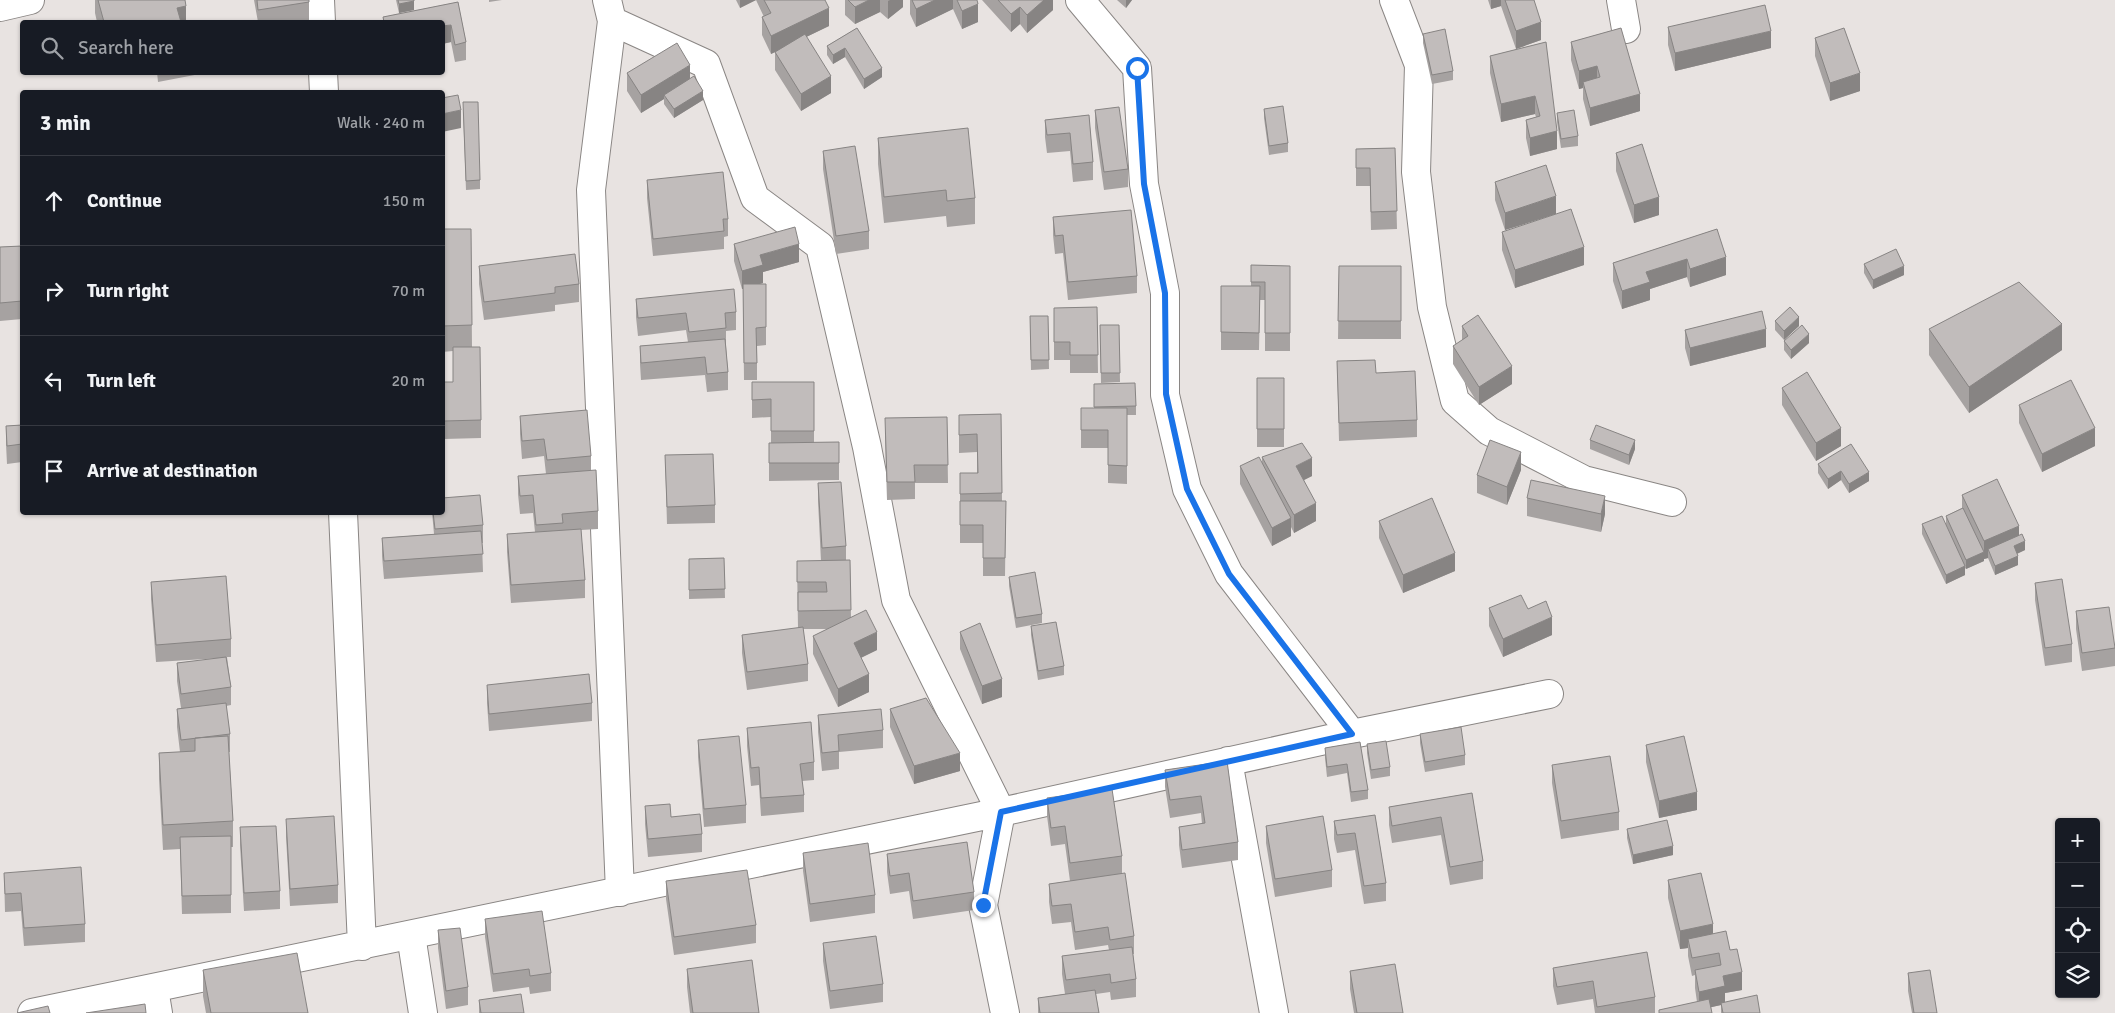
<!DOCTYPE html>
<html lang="en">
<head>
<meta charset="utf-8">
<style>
  body { margin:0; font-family:Signika,sans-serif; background:#242831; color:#f1f3f6 }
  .controls { position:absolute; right:15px; bottom:15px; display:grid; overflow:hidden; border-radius:5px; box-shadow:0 1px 4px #0004 }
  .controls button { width:45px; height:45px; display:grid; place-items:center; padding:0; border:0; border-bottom:1px solid #363941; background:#171b24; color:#f1f3f6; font:25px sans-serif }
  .stop { position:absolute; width:15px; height:15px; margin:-11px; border:4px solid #1a73e8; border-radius:50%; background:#fff }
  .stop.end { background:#1a73e8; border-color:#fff; box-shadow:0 1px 5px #0008 }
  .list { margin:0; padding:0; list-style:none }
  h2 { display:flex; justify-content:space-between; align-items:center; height:65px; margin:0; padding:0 20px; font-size:21px }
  h2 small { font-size:16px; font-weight:400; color:#9ea1a6 }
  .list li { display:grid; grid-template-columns:32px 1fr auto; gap:15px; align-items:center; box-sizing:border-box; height:90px; padding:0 20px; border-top:1px solid #363941 }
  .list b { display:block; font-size:19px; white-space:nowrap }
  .list em { font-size:16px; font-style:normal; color:#9ea1a6 }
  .icon { flex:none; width:28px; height:28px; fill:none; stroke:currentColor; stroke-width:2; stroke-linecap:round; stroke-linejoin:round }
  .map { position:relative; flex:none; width:2115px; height:1013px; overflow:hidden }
  .search { position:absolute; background:#171b24; box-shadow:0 1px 4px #0004; left:20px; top:20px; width:425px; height:55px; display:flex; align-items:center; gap:12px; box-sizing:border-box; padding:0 18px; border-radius:5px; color:#9ea1a6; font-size:19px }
  .panel { position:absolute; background:#171b24; box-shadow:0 1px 4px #0004; left:20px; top:90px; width:425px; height:425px; border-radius:5px }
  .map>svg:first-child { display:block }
</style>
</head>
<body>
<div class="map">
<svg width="2115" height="1013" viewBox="0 0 2115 1013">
  <rect width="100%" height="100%" fill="#e8e3e1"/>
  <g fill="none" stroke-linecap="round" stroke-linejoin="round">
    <defs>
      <path id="street" d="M320 0 321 22
        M607 0 612 21 706 64 755 198 820 246 867 447 896 600 1001 812 983 905 1005 1013
        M1080 0 1137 68 1144 184 1165 293V395L1187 489 1229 574 1352 734
        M1394 0 1419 65 1416 172 1432 307 1455 401 1489 431 1584 480 1672 502
        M1621 0 1626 29
        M0 7 30 0
        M612 21 591 190 620 892
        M323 72 324 92
        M343 512 362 946
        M1228 761 1274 1013
        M411 935 423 1013
        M154 989 158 1013
        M32 1013 1001 812 1352 734 1549 694"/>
    </defs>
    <use href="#street" stroke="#8a8684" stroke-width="30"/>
    <use href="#street" stroke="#fff" stroke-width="28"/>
  </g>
  <path fill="#a6a2a1" d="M95 0H185L186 22H97L95 13Z
    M254 0H309V20L293 22H258Z
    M396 0H414V10L399 13Z
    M489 0H502L489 2Z
    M736 0H756L740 8Z
    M756 0H825L829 26 806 37 831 93 801 111 775 70V52L779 50 771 54 762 35V17H764Z
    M845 0H903V7L888 19 880 12 855 24 845 15Z
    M910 0H977L978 22 962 29 953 9 916 27 910 14Z
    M982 0H1053V10L1027 33 1020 24 1011 32Z
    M1117 0H1132L1126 8Z
    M1488 0H1534L1541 40 1516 49 1501 6 1491 9Z
    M458 2 466 42V60L455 62 451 42 442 44V22H383V17Z
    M1668 27 1771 48 1675 71 1668 45Z
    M857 28 882 77 864 89 845 57 833 64 827 55V46Z
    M1621 28 1640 111 1590 126 1583 99V88L1579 89 1571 60V42Z
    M1423 34 1453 71V80L1432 84 1423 43Z
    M1815 38 1860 91 1830 101 1815 56Z
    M1546 42 1557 149 1530 156 1526 138V120L1536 117 1535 114 1501 122 1490 73V56Z
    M157 72H205V73L158 82Z
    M627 73 690 79 703 100 674 118 664 104V99L641 113 627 91Z
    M1264 109 1288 143V152L1269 155 1264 118Z
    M1095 110 1128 169V187L1104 190 1095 128Z
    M463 111 480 180V189L466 190Z
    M1557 113 1578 136V146L1561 148 1557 122Z
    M1089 115 1093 162V180L1073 182 1070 151 1047 153 1045 137V120Z
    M878 138 975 198V224L947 227 946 216 884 223 878 164Z
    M1395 148 1397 229 1371 230 1370 186H1356V149Z
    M823 151 869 231V249L836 254 823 169Z
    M1616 153 1659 215 1634 223 1616 171Z
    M647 180 728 219V236L724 237V249L653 256 647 198Z
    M1495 182 1556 214 1505 230 1495 200Z
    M1053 217 1137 276V293L1068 300 1063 253 1055 254 1053 235Z
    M442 229H471L472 347 481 420V438L444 439V382H453V351L442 352Z
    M1717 229 1726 275 1690 287 1687 277 1650 289V300L1622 309 1613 281V263Z
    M1502 232 1584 265 1515 288 1502 250Z
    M734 244 799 262 763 272V283L759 284H766V345L757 346V380H744L743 289H742L734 261Z
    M22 246V319L0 321V247Z
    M1864 264 1904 275 1873 289 1864 273Z
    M1251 265 1290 266V351H1265V300H1260L1259 350H1221V286H1251Z
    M479 266 579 284V302L555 305V311L484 320 479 284Z
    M1339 266H1401V339H1338Z
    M636 299 736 312V330L726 331V346L728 372V390L707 392 705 375 641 380 640 364V346L688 342 686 330 638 336 636 317Z
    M1097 307 1098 373H1070V360H1054V308Z
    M1030 316H1048L1049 369 1031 370Z
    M1775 321 1799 326 1784 340 1775 330Z
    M1100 325H1119L1120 382 1101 383Z
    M1462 326 1512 384 1479 405 1453 364V346L1462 341Z
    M1929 329 2062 350 1969 413 1929 355Z
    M1685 330 1766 347 1690 366 1685 348Z
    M1784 341 1809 343 1791 359 1784 350Z
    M1337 361 1376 373 1417 420V437L1339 441Z
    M1257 378H1284V447H1257Z
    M752 382H814V443L839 442V480L769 481V443H771V417L752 418Z
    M1094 384 1136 406V415H1127V484L1108 483V448H1081V408H1094Z
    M1782 388 1841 446 1816 461 1782 405Z
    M2019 405 2095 446 2042 472 2019 423Z
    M1001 414 1002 501H1006L1005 576H983V543H960V473H977V452L959 453V415Z
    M520 416 591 456V470L598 511V529L581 530 585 580V598L511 603 507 552V534L535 532 533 513 520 514 518 494V476L546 474 544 456 522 459 520 434Z
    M947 417 948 483H915V499L887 500 885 436Z
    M22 425V462L7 464 6 444V426Z
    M1590 440 1635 449 1629 465 1590 449Z
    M665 455 715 505V523L667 524Z
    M1262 457 1312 476 1304 480 1316 521 1294 533 1291 527V536L1272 546 1240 484V466L1262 463Z
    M1818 464 1869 481 1849 493 1841 480 1828 489 1818 473Z
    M1521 470 1507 505 1477 493V475Z
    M818 483 846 546V560H850L851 617 877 650 861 658 869 692 838 707 813 654V636L828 629H803L808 664V681L747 690 742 653V635L798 628 797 561H821L818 501Z
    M1962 495 2019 535 2025 550 2017 554 2018 565 1995 575 1988 558 1984 559V558V561L1966 569 1965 568V575L1946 584 1922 534V524L1946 525V516L1962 508Z
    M1527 498 1605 514 1601 532 1527 516Z
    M432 512H442L483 525V543H482L483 572 384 579 382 556V538L434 534Z
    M1379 521 1455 571 1403 593 1379 538Z
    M724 558 725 598 689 599V559Z
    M1009 577 1042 614V623L1016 628 1009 586Z
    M151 582 231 639V657H227L231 687V705L226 706 230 734V752H229L233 821V847H231V913L182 914 180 849 163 850 159 779V753L180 752 177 727V709L181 708 177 681V663L222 658 156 662 151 599Z
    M2035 583 2072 644V662L2045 666 2035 600Z
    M1489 608 1528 609 1552 635 1503 657 1489 626Z
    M2076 611 2115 648V666L2082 671 2076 629Z
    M1031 626 1064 666V675L1038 680 1031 635Z
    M960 632 1002 697 982 704 960 649Z
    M487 685 592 703V721L489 731 487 703Z
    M890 709 960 771 914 784 890 727Z
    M818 715 883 730V748L839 752V769L822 771 818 732Z
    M747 728 814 762V780L802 781 804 795V812L761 816 759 785 751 786 747 746Z
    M1420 734 1465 755V765L1425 772 1420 743Z
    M698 740 746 805V823L704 827 698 757Z
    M1360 742 1368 790V799L1351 802 1347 773 1327 777 1325 758V748Z
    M1367 744 1390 767V776L1371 779 1367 753Z
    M1646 745 1697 810 1659 818 1646 762Z
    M1227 761 1238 842V860L1182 868 1179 845V827L1202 824 1201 813 1170 818 1165 787V770Z
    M1552 765 1619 812V830L1561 839 1552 783Z
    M1472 793 1483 861V879L1450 885 1441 835 1392 843 1389 825V807Z
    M1047 798 1122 856V874L1134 936V954H1133L1136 979V997L1111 1000 1110 992 1096 994 1099 1013H1038V998L1065 994 1062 974V956L1109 950 1108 945 1075 950 1071 922 1052 924 1049 902V884L1070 881 1065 844 1051 846 1047 816Z
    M645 806 671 817 702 834V852L648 857 645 824Z
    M1375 815 1386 883V901L1364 904 1355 850 1337 853 1334 839V821Z
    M286 819 338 885V903L290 906 286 837Z
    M1266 826 1332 870V887L1275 897 1266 843Z
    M240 827 280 891V909L244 911 240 845Z
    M1627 829 1673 855 1633 864 1627 838Z
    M803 853 875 895V913L810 922 803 871Z
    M887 854 974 892V910L913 919 909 891 890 894 887 872Z
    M4 873 85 924V942L24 946 21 911 5 912Z
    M1668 880 1713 934 1730 950 1742 990 1725 993V1002L1760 1013H1721V1005L1711 1007 1712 1013H1659V1010L1697 1002 1695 988V975L1692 976 1688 956V948L1680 949 1668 898Z
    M666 881 756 925V943L674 955 666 899Z
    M485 919 551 973V991L530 994 529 987 493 992 485 937Z
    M438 930 468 987V1005L446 1009 438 948Z
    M823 943 883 984V1002L830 1009 823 961Z
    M1553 968 1655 997V1013H1595L1593 999 1557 1005 1553 986Z
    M687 969 759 1013H690L687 987Z
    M203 970 308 1013H206L203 996Z
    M1350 971 1403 1013H1354L1350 989Z
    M1908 973 1937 1013H1912L1908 991Z
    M479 1000 524 1013H479Z"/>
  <path fill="#878483" d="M740 0H756L740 8Z
    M869 0H880V12L855 24V7Z
    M890 0H903V7L888 19V1Z
    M935 0H953V9L916 27V9Z
    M1044 0H1053V10L1027 33V15Z
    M1126 0H1132L1126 8Z
    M1491 0H1501V6L1491 9Z
    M414 1V10L399 13V4Z
    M978 4V22L962 29V11Z
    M186 6V22H177V8Z
    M1020 7V24L1011 32V14Z
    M829 8V26L771 54V36Z
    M1541 22V40L1516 49V31Z
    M451 25V42L442 44V26Z
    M1771 31V48L1675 71V53Z
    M845 48V57L833 64V55Z
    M690 65V83L664 95V99L641 113V95Z
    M1597 66V84L1583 82V88L1579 89V71Z
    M882 68V77L864 89V79Z
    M1860 73V91L1830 101V83Z
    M831 76V93L801 111V94Z
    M703 91V100L674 118V109Z
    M1640 94V111L1590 126V108Z
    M1535 96V114L1501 122V104Z
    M461 110V128L442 132V114Z
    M1557 131V149L1530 156V138Z
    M1556 196V214L1505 230V213Z
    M1659 197V215L1634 223V205Z
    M799 244V262L763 272V283L742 289V271L760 255Z
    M1584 247V265L1515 288V270Z
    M1726 257V275L1690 287V269Z
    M1687 259V277L1650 289V300L1622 309V291L1646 272Z
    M1904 266V275L1873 289V280Z
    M1799 317V326L1784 340V331Z
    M2062 324V350L1969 413V387Z
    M1766 329V347L1690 366V348Z
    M1809 334V343L1791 359V350Z
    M1512 366V384L1479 405V387Z
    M1841 428V446L1816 461V443Z
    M2095 428V446L2042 472V454Z
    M1635 440V449L1629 465V455Z
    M1521 452V470L1507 505V487Z
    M1312 458V476L1296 484V466Z
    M1841 471V480L1828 489V479Z
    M1869 472V481L1849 493V484Z
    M1605 496V514L1601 532V514Z
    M1316 503V521L1294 533V515Z
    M1291 518V536L1272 546V528Z
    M2019 526V543L1988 549V558L1984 559V541Z
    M2025 541V550L2014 555V546Z
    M1984 552V561L1966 569V560Z
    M1455 553V571L1403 593V575Z
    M2018 556V565L1995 575V566Z
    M1965 566V575L1946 584V575Z
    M1552 617V635L1503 657V639Z
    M877 632V650L854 661V643Z
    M869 674V692L838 707V689Z
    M1002 679V697L982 704V686Z
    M960 753V771L914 784V766Z
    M1697 792V810L1659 818V801Z
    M1673 846V855L1633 864V855Z
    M1713 924V942L1688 939V948L1680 949V931Z
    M1742 972V990L1725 993V1004L1721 1003V1005L1699 1010V992L1723 976Z"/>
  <path fill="#c1bcbb" stroke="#878483" d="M98 0H185L186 6 177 8 181 22H104Z
    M257 0H309V2L258 10Z
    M398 0H414V1L399 4Z
    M764 0H825L829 8 771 36 762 17 771 13Z
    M848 0H869L855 7Z
    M912 0H935L916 9Z
    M957 0H977L978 4 962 11Z
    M998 0H1044L1027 15 1020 7 1011 14Z
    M1505 0H1534L1541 22 1516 31Z
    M458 2 466 42 455 45 451 25 442 26V22H384L383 17Z
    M1765 5 1771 31 1675 53 1668 27Z
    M857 28 882 68 864 79 845 48 833 55 827 46Z
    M1621 28 1640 94 1590 108 1583 82 1600 77 1597 66 1579 71 1571 42Z
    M1844 28 1860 73 1830 83 1815 38Z
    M1445 29 1453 71 1432 75 1423 34Z
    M805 34 831 76 801 94 775 52Z
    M1546 42 1557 131 1530 138 1526 120 1540 116 1535 96 1501 104 1490 56Z
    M677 43 690 65 641 95 627 73Z
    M694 76 703 91 674 109 664 95Z
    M458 95 461 110 442 114V98Z
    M463 102H478L480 180 466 181Z
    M1283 106 1288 143 1269 146 1264 109Z
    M1119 107 1128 169 1104 172 1095 110Z
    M1574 110 1578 136 1561 139 1557 113Z
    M1089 115 1093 162 1073 164 1070 133 1047 135 1045 120Z
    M968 128 975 198 947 201 946 190 884 197 878 138Z
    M1642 144 1659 197 1634 205 1616 153Z
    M855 146 869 231 836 236 823 151Z
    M1395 148 1397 211 1371 212 1370 168H1356V149Z
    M1546 165 1556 196 1505 213 1495 182Z
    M723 172 728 219H723L724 231 653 239 647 180Z
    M1571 209 1584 247 1515 270 1502 232Z
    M1131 210 1137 276 1068 282 1063 235 1055 236 1053 217Z
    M795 227 799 244 760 255 763 265 742 271 734 244Z
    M442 229H471L472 325 442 326Z
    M1717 229 1726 257 1690 269 1687 259 1646 272 1650 282 1622 291 1613 263Z
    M22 246V301L0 303V247Z
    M1896 249 1904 266 1873 280 1864 264Z
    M575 254 579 284 555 287V293L484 302 479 266Z
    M1251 265 1290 266V333H1265V282H1251Z
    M1339 266H1401V321H1338Z
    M2019 282 2062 324 1969 387 1929 329Z
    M743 284H766V327L756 328 757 363H744Z
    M1221 286H1260L1259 333 1221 332Z
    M734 289 736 312 725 313 726 328 689 332 686 313 638 318 636 299Z
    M1097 307 1098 355H1070V342H1054V308Z
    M1790 307 1799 317 1784 331 1775 321Z
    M1762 311 1766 329 1690 348 1685 330Z
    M1478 315 1512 366 1479 387 1453 346 1468 336 1462 326Z
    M1030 316H1048L1049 360H1031Z
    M1100 325H1119L1120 373H1101Z
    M1802 325 1809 334 1791 350 1784 341Z
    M725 339 728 372 707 374 705 357 641 363 640 346Z
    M453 347H480L481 420 444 421V382H453Z
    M1375 360 1376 373 1415 371 1417 420 1339 423 1337 361Z
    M1807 372 1841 428 1816 443 1782 388Z
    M1257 378H1284V429H1257Z
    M2071 380 2095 428 2042 454 2019 405Z
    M752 382H814V431H771V399L752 400Z
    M1135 383 1136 406 1094 407V384Z
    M1081 408H1127V466L1108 465V430H1081Z
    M587 410 591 456 547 460 544 439 522 441 520 416Z
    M1001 414 1002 493 960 494V473H978L977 434 959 435V415Z
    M947 417 948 465H914L915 482H887L885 418Z
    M22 425V444L7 446 6 426Z
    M1596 425 1635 440 1629 455 1590 440Z
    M1490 440 1521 452 1507 487 1477 475Z
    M839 442V463H769V443Z
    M1302 443 1312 458 1296 466 1316 503 1294 515 1262 457Z
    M1851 444 1869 472 1849 484 1841 471 1828 479 1818 464Z
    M713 454 715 505 667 507 665 455Z
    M1259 457 1291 518 1272 528 1240 466Z
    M596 470 598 511 562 514 563 523 536 525 533 495 520 496 518 476Z
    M1997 479 2019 526 1984 541 1962 495Z
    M1531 480 1605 496 1601 514 1527 498Z
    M841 482 846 546 822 548 818 483Z
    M480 495 483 525 435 529 433 512H442V498Z
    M1432 498 1455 553 1403 575 1379 521Z
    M960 501H1006L1005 558H983V525H960Z
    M1963 508 1984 552 1966 560 1946 516Z
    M1942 516 1965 566 1946 575 1922 524Z
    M581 529 585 580 511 585 507 534Z
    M481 531 483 554 384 561 382 538Z
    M2022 534 2025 541 2014 546 2018 556 1995 566 1988 549Z
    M724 558 725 589 689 590V559Z
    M850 560 851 610 798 611V592H827L826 582H797V561Z
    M1035 572 1042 614 1016 618 1009 577Z
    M226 576 231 639 156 645 151 582Z
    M2062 579 2072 644 2045 648 2035 583Z
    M1521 595 1528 609 1546 601 1552 617 1503 639 1489 608Z
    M2109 607 2115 648 2082 653 2076 611Z
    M866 610 877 632 854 643 869 674 838 689 813 636Z
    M1056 622 1064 666 1038 671 1031 626Z
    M980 623 1002 679 982 686 960 632Z
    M803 627 808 664 747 672 742 635Z
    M226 657 231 687 181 694 177 663Z
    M589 674 592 703 489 714 487 685Z
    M926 698 960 753 914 766 890 709Z
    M226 703 230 734 181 740 177 709Z
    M881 709 883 730 838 735 839 751 822 753 818 715Z
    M811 722 814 762 800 764 804 795 761 798 759 767 751 768 747 728Z
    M1461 727 1465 755 1425 762 1420 734Z
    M228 736 233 821 163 825 159 753 195 751V738Z
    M739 736 746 805 704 809 698 740Z
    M1684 736 1697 792 1659 801 1646 745Z
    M1386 741 1390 767 1371 770 1367 744Z
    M1360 742 1368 790 1351 792 1347 764 1327 767 1325 748Z
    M1610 756 1619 812 1561 821 1552 765Z
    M1227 761 1238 842 1182 850 1179 827 1205 823 1201 796 1170 800 1165 770Z
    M1112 789 1122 856 1070 863 1065 826 1051 828 1047 798Z
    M1472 793 1483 861 1450 867 1441 817 1392 826 1389 807Z
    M670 804 671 817 700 814 702 834 648 839 645 806Z
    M1375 815 1386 883 1364 886 1355 833 1337 835 1334 821Z
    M334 816 338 885 290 889 286 819Z
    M1323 816 1332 870 1275 879 1266 826Z
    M1667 820 1673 846 1633 855 1627 829Z
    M276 826 280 891 244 893 240 827Z
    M231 836V895L182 896 180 837Z
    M967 842 974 892 913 901 909 873 890 876 887 854Z
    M868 843 875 895 810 904 803 853Z
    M81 867 85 924 24 928 21 893 5 894 4 873Z
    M747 870 756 925 674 937 666 881Z
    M1125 873 1134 936 1110 940 1108 927 1075 932 1071 904 1052 906 1049 884Z
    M1701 873 1713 924 1680 931 1668 880Z
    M542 911 551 973 530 976 529 969 493 974 485 919Z
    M460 928 468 987 446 991 438 930Z
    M1726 931 1730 950 1737 949 1742 972 1723 976 1725 986 1699 992 1695 970 1721 965 1719 953 1692 958 1688 939Z
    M876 936 883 984 830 991 823 943Z
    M1132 947 1136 979 1111 983 1110 974 1066 980 1062 956Z
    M1647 952 1655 997 1597 1007 1593 981 1557 987 1553 968Z
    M297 953 308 1013H211L203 970Z
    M752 960 759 1013H693L687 969Z
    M1395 964 1403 1013H1357L1350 971Z
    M1930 970 1937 1013H1914L1908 973Z
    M1095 990 1099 1013H1040L1038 998Z
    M521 994 524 1013H481L479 1000Z
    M1757 995 1760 1013H1723L1721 1003Z
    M1709 999 1712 1013H1659V1010Z
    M145 1004 146 1013H86Z
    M48 1006 50 1013H17Z"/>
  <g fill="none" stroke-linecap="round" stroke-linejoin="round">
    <path stroke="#1a73e8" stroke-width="6" d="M983 905 1001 812 1352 734 1229 574 1187 489 1166 394 1165 293 1144 184 1137 68"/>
  </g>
</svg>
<div class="controls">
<button>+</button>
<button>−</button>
<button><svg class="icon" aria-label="locate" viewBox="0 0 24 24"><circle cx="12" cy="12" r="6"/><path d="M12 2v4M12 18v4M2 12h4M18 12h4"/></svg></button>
<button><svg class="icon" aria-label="layers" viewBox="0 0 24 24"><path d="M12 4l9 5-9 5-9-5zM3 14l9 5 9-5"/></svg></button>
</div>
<div class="stop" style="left:1137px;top:68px"></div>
<div class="stop end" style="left:983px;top:905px"></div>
<div class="search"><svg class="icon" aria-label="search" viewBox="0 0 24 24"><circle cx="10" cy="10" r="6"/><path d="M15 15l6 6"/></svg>Search here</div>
<section class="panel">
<h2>3 min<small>Walk · 240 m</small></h2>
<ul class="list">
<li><svg class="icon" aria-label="ahead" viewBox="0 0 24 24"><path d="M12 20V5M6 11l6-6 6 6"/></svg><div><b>Continue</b></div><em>150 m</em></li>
<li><svg class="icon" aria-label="right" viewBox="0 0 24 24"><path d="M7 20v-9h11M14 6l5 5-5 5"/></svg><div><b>Turn right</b></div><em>70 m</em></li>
<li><svg class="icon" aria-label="left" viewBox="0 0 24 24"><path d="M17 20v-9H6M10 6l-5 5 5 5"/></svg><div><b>Turn left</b></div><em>20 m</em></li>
<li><svg class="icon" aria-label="arrive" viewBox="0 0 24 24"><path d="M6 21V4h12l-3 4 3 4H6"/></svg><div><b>Arrive at destination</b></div></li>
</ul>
</section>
</div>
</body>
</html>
